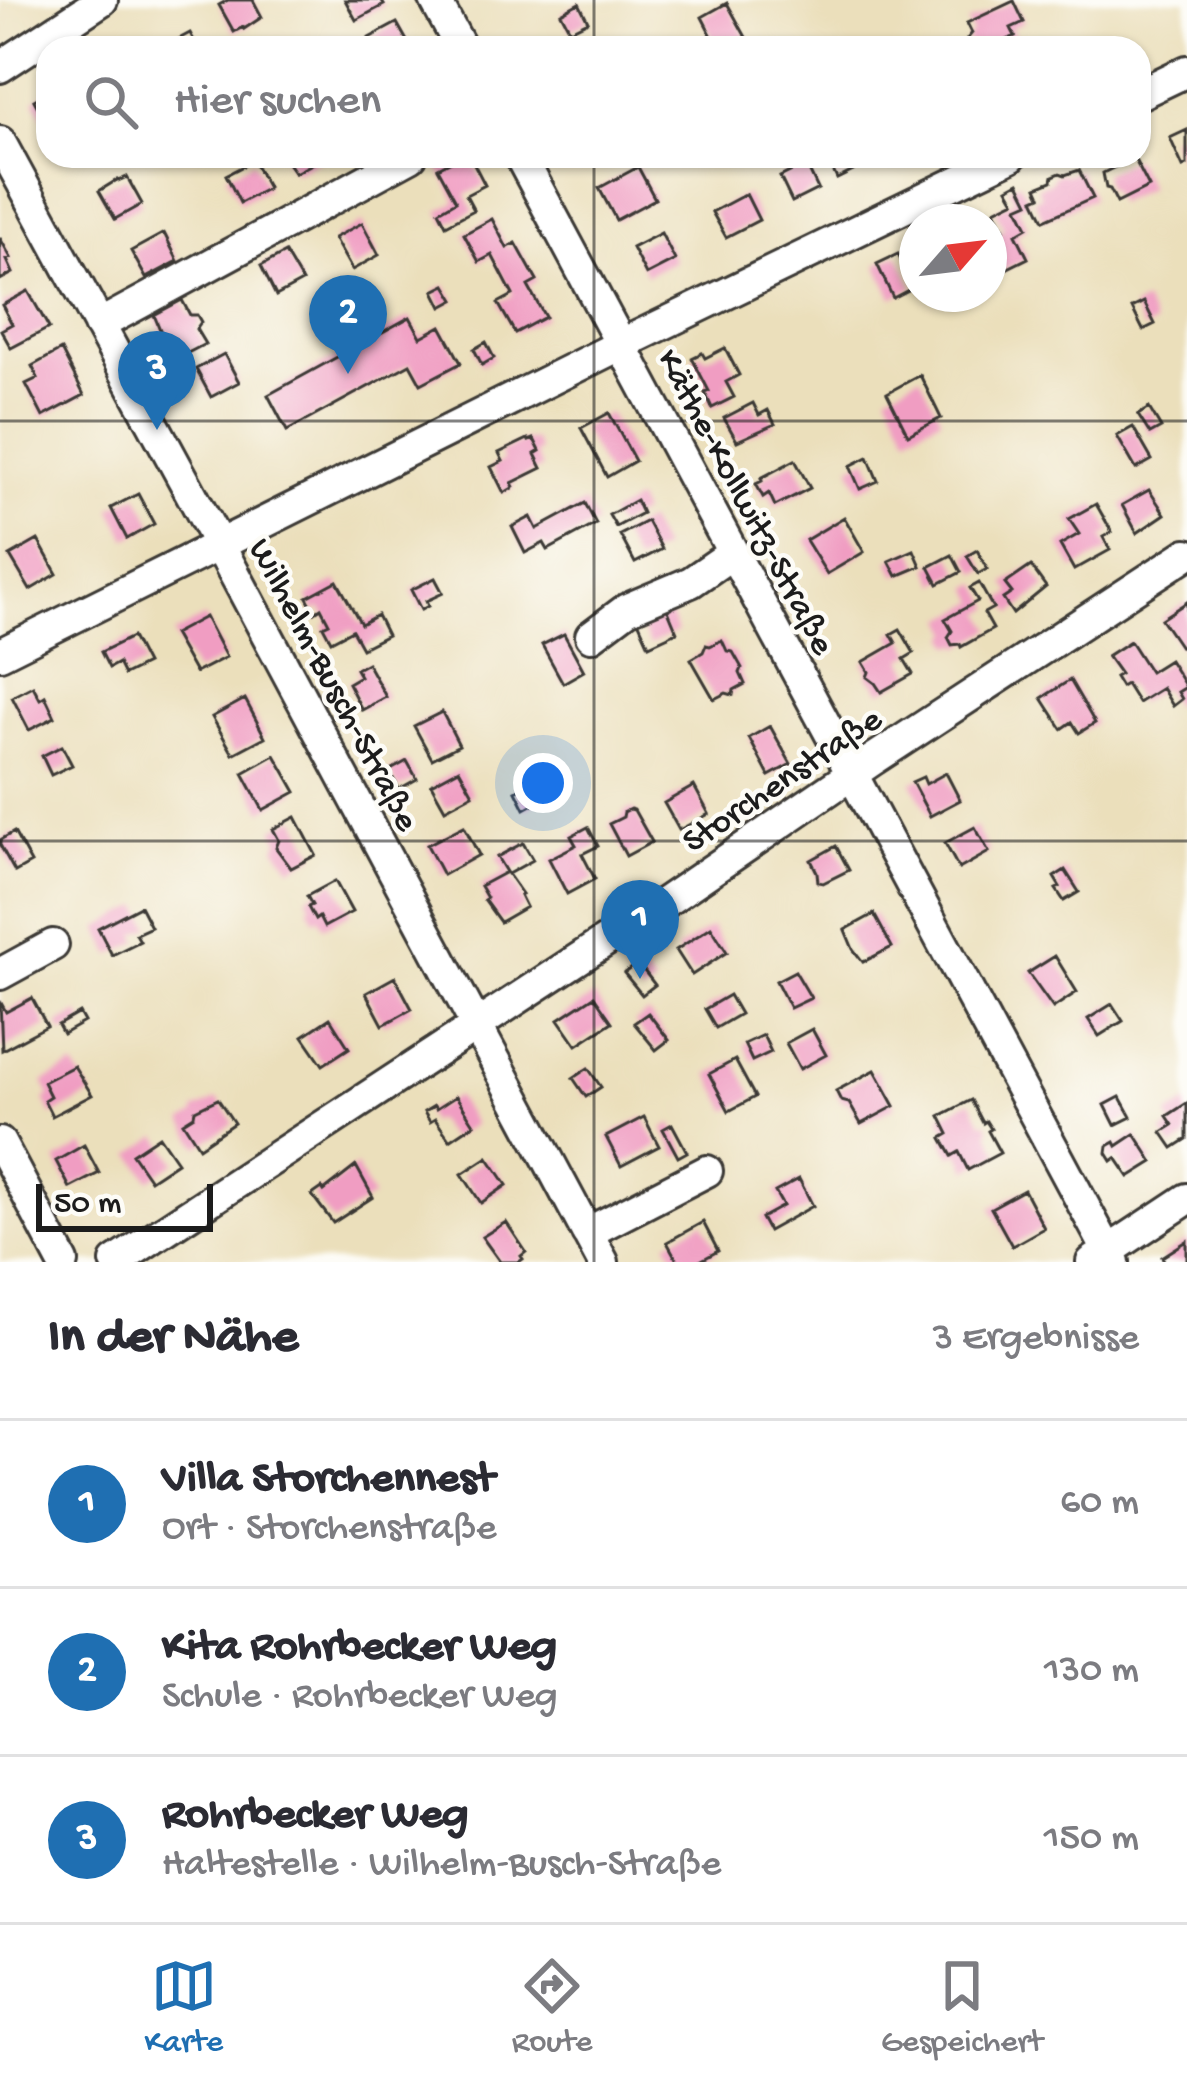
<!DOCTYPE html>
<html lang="de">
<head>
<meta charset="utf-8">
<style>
  body { margin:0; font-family:"Gochi Hand",sans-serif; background:#f2f2f3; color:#2b2b33 }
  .compass { position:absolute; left:899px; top:204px; width:108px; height:108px; border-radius:50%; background:#fff; box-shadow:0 3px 9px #0004; rotate:62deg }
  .scale { position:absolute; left:36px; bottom:30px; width:177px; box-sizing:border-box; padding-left:12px; border:6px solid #1c1c1c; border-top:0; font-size:33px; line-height:42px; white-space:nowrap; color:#1c1c1c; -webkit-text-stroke:9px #fdfcf7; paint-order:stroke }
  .you { position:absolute; left:543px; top:783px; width:42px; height:42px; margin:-30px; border:9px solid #fff; border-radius:50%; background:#1a73e8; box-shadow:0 0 0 18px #1a73e833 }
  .badge { display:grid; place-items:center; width:78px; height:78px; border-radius:50%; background:#1f6fb2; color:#fff; font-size:39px; font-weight:700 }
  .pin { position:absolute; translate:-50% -99px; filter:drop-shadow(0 3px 6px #0008) }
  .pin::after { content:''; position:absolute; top:63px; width:42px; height:36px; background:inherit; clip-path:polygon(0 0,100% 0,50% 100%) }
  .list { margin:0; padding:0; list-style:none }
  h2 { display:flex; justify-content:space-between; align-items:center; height:156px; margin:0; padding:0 48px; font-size:51px }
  h2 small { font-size:39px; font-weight:400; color:#7c7c81 }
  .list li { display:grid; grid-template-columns:78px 1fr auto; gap:36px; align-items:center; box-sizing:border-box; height:168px; padding:0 48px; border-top:3px solid #e1e1e2 }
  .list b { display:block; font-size:45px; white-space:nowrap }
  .list p { margin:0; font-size:39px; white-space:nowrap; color:#7c7c81 }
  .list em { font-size:39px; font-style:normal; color:#7c7c81 }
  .icon { flex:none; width:66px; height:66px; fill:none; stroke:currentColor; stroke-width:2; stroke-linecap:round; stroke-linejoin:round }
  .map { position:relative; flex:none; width:1187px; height:1262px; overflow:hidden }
  .search { position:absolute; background:#fff; box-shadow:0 3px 9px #0004; left:36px; right:36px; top:36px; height:132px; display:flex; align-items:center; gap:30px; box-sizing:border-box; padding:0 42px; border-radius:36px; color:#7c7c81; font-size:45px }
  .sheet { height:660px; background:#fff }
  nav { display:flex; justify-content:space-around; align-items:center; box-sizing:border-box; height:168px; border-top:3px solid #e1e1e2; background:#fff; font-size:33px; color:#7c7c81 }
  nav a { display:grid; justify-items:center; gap:6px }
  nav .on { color:#1f6fb2 }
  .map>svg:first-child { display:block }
</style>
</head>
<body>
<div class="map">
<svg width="1187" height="1262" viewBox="0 0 1187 1262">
  <rect width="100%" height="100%" fill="#fdfcf7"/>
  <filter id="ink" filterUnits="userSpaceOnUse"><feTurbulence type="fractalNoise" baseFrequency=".00833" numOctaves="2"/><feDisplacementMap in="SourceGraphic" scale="24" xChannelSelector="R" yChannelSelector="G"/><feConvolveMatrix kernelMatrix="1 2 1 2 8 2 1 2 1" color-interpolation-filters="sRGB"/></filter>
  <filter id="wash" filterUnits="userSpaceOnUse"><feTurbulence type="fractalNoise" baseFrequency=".004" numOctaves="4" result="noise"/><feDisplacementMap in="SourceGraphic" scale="48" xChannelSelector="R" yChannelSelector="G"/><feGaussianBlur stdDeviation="2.7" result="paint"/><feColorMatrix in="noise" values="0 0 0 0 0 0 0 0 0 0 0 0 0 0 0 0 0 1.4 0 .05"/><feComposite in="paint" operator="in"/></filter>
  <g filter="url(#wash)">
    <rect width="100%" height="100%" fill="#ebdfbb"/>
    <g id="blocks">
      <path fill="#f09dc2" d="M228 0H253L262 17 244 29 243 27 234 32 219 5Z
        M345 0H381L384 5 356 20Z
        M1014 1 1024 22 1011 28 1015 36 991 48 969 44 967 39 972 33 967 23Z
        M579 3 588 21 570 30 561 13Z
        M727 3 752 48H718L702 17Z
        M397 23 411 48H370L369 38Z
        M190 33 198 48H162Z
        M48 92V126L34 100Z
        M1187 130V165L1183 167 1170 138Z
        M283 156H327L295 173Z
        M461 156H470L485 185 466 195 474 210 446 225 439 211 456 201 438 168Z
        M826 156H846L853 171 837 179Z
        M1134 158 1149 187 1117 203 1110 189 1106 188 1103 173Z
        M253 161 268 188 240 203 226 175Z
        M806 164 818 189 792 202 780 177Z
        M638 167 655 199 616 220 599 188Z
        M1079 170 1093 198 1044 220 1034 199 1041 196 1037 187 1052 181 1053 176 1060 173 1065 175Z
        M127 177 142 204 115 219 99 191 117 180 118 181Z
        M1019 182 1029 202 1018 207 1028 227 1016 234 1028 258 994 275 989 264V236L1004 229 995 210 1015 200 1008 188Z
        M746 194 759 220 726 237 712 212Z
        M492 219 507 248 516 243 537 281 528 286 545 317 515 333 498 303 513 295 492 255 479 262 464 234Z
        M362 223 379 255 352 270 334 238Z
        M164 233 178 261 146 278 131 251Z
        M661 233 675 260 646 275 632 248Z
        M0 238 11 258 7 260 13 273 0 280Z
        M285 253 302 282 276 296 261 266Z
        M898 254 914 287 893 298 877 264Z
        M446 285 455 300 442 307 434 291Z
        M28 291 49 328 11 348 1 330 12 324 2 305Z
        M182 300 190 315H197L201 322 196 329 205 344 180 357 174 345 171 346 165 336 163 337 154 315Z
        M1144 302 1155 324 1143 330 1132 308Z
        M410 317 421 337 441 326 461 363 421 384 410 364 287 431 268 395Z
        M486 342 494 358 482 365 474 349Z
        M725 348 739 375 726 382 734 397 712 408 705 393 709 391 692 358 702 353 705 358Z
        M61 350 84 395 43 417 26 384 38 378 32 366Z
        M224 354 239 382 211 397 196 369Z
        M920 375 941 418 908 435 887 393Z
        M753 403 759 415 768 410 775 424 737 441 724 418Z
        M1149 408 1161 428 1150 434 1138 415Z
        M609 413 635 461 607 477 581 428Z
        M1133 427 1152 460 1136 469 1117 436Z
        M528 439 529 441 534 439 540 451 535 454 542 468 512 483 514 487 504 493 491 467 503 461 499 453Z
        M868 457 878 481 860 489 850 466Z
        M795 460 810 488 775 506 769 493 763 497 756 484 762 481 761 478Z
        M1149 490 1165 514 1137 533 1122 505Z
        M138 494 154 524 127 539 111 508Z
        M636 500 642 513 616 527 609 515Z
        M585 503 596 524 548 550 544 543 525 553 512 527 531 517 537 529Z
        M1096 504 1112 532 1103 537 1110 550 1074 570 1060 545 1079 534 1069 519Z
        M844 517 864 552 827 574 806 540Z
        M647 521 662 549 635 563 620 535Z
        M38 540 57 574 30 590 10 556Z
        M914 550 921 566 897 576 889 561Z
        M977 550 987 569 978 574 967 556Z
        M952 555 961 572 938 584 929 567Z
        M1031 566 1046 587 1013 614 1003 599 1012 593 1005 584Z
        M435 578 443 593 426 601 428 606 421 610 411 590Z
        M337 581 361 624 377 615 387 635 362 648 352 630 331 641 323 626 329 623 321 608 315 612 307 597Z
        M979 583 993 608 984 613 993 629 961 647 960 644 952 645 948 637 952 631 945 619 978 601 970 588Z
        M664 601 677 632 649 645 635 614Z
        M1187 602V642L1180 647 1161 619Z
        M205 617 226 657 195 673 173 634Z
        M900 629 914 653 904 659 913 674 881 692 875 683 867 677 869 672 863 662 896 643 891 634Z
        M564 634 584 671 563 683 542 645Z
        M132 637 146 664 124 675 118 663 109 668 101 652Z
        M722 640 727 651 733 652 742 668 740 673 745 684 734 690 733 695 726 693 714 699 691 659 703 652 706 645 710 646Z
        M1130 641 1150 672 1169 660 1186 687 1178 692 1182 699 1173 706 1162 688 1138 703 1126 684 1121 687 1115 677 1120 674 1107 656Z
        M367 663 386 697 362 710 348 683 360 676 356 669Z
        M1070 680 1095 723 1079 733 1072 722 1062 729 1042 698Z
        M33 686 40 699 45 696 55 717 29 730 12 697Z
        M245 699 265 737 233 754 212 717Z
        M442 712 459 745 432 759 414 726Z
        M770 726 791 764 769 776 749 738Z
        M62 746 72 765 51 775 42 756Z
        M275 755 296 792 263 810 243 773Z
        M407 761 417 779 399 789 389 771Z
        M459 769 473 794 445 809 431 784Z
        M946 773 960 800 930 816 912 782 923 777 926 784Z
        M546 775 555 792 525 809 516 791Z
        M694 786 709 814 679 830 664 803Z
        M630 809 634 810 652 842 626 856 609 824 623 817 624 812Z
        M296 817 316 855 291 868 276 848 279 840 273 829Z
        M464 826 479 855 443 875 427 845Z
        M588 827 598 846 582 854 595 879 567 894 549 859 576 845 571 836Z
        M975 827 989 852 959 869 945 843Z
        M14 832 31 863 15 872 0 845V840Z
        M523 843 533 860 508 874 522 894 520 895 526 907 500 922 484 900 487 898 480 886 506 872 497 857Z
        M836 846 849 870 823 883 818 882 817 872 811 860Z
        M1065 870 1079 892 1064 901 1056 889 1060 887 1054 877Z
        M335 881 352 912 324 927 319 917 315 920 308 907 312 905 307 896Z
        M140 906 151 927 136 934 140 941 112 955 98 928Z
        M874 914 892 947 863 962 853 949 845 930Z
        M711 927 727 952 692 975 676 950Z
        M1055 956 1077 992 1053 1008 1028 973Z
        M638 963 655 985 642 995 624 973Z
        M795 971 811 998 790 1008 776 981Z
        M395 977 412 1009 383 1025 366 993Z
        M729 995 740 1014 716 1028 705 1009Z
        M594 996 612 1022 577 1045 559 1019Z
        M32 998 47 1026 2 1050 0 1001 6 1012Z
        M1112 1004 1123 1021 1099 1036 1088 1019Z
        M79 1013 84 1022 63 1034 58 1025Z
        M648 1013 669 1040 656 1050 634 1023Z
        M330 1018 349 1048 323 1065 303 1036Z
        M812 1029 826 1055 800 1069 786 1043Z
        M763 1035 771 1052 752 1061 744 1044Z
        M735 1060 755 1097 729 1111 709 1074Z
        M74 1066 92 1095 52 1116 44 1100 50 1096 43 1082Z
        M588 1068 601 1087 586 1097 573 1078Z
        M875 1070 895 1106 861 1124 849 1103 841 1101 836 1091Z
        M456 1096 474 1124 450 1140 435 1119 430 1122 424 1112 434 1106 436 1109Z
        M1120 1097 1131 1117 1115 1125 1105 1105Z
        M218 1099 234 1123 199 1147 183 1122 194 1115 195 1110Z
        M971 1100 983 1123 986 1121 991 1129 988 1131 1000 1153 968 1170 959 1152 952 1156 942 1138 949 1134 940 1116Z
        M1187 1103V1139L1173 1148 1162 1132 1173 1125 1167 1116Z
        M644 1117 659 1146 621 1166 606 1137Z
        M672 1124 687 1152 678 1157 663 1129Z
        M1135 1134 1153 1162 1129 1177 1116 1158 1112 1161 1107 1153 1108 1146 1115 1142 1117 1146Z
        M159 1136 177 1162 150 1180 132 1154Z
        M84 1145 99 1173 70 1188 56 1161Z
        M488 1157 507 1185 481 1203 462 1174Z
        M356 1166 373 1197 333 1223 312 1195 322 1188 324 1191Z
        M799 1179 813 1206 768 1231 761 1218 783 1206 775 1192Z
        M1024 1190 1044 1228 1012 1246 991 1208Z
        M506 1222 526 1252 521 1256 523 1259 519 1262H500L482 1237Z
        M703 1222 718 1251 698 1262H678L667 1242Z
        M1187 1241V1262H1165L1162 1257Z"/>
    </g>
  </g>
  <g filter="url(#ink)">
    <use href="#blocks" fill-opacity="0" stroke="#3b3934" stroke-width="3"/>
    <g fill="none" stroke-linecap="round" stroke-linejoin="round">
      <defs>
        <path id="minor" d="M435 0 461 48
          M0 67 102 0
          M1139 94 1187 71
          M0 142 218 543 603 1262
          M520 156 1114 1262
          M99 325 411 156
          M591 636 627 609 691 582 733 553
          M0 654 622 344 1011 156
          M0 974 53 945
          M0 1143 63 1262
          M587 1233 707 1171
          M116 1262 665 902 871 761 1187 554
          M1092 1262 1187 1199"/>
      </defs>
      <use href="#minor" stroke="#3b3934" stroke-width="36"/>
      <use href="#minor" stroke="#fff" stroke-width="30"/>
    </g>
  </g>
  <path fill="none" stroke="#1c1c1c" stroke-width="3" stroke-opacity="0.55" d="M594 0V48M594 156V1262M0 421H1187M0 841H1187"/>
  <g text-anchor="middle" stroke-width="9" stroke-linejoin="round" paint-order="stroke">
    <g font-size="36" fill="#1c1c1c" stroke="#fdfcf7">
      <text transform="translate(749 500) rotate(62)" y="13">Käthe-Kollwitz-Straße</text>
      <text transform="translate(337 683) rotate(62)" y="13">Wilhelm-Busch-Straße</text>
      <text transform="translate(780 777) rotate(-34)" y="13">Storchenstraße</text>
    </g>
  </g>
</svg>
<svg class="compass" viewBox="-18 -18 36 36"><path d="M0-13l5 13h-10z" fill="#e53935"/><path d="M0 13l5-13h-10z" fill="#7c7c81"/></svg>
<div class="scale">50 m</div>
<div class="you"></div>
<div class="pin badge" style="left:640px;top:979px">1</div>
<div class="pin badge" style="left:348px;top:374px">2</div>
<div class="pin badge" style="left:157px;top:430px">3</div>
<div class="search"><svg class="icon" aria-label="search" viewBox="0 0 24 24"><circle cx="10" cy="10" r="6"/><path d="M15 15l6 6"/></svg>Hier suchen</div>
</div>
<section class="sheet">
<h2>In der Nähe<small>3 Ergebnisse</small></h2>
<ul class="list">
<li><span class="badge">1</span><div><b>Villa Storchennest</b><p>Ort · Storchenstraße</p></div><em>60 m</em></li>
<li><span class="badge">2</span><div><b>Kita Rohrbecker Weg</b><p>Schule · Rohrbecker Weg</p></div><em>130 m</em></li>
<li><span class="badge">3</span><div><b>Rohrbecker Weg</b><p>Haltestelle · Wilhelm-Busch-Straße</p></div><em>150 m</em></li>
</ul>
</section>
<nav>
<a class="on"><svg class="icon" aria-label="map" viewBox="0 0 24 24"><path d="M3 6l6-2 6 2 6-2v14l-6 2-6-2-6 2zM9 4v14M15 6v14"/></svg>Karte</a>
<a><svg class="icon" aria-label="directions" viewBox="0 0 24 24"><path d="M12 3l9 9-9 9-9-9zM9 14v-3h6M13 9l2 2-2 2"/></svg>Route</a>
<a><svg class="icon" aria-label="saved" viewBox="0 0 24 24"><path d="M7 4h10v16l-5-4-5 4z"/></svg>Gespeichert</a>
</nav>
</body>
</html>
